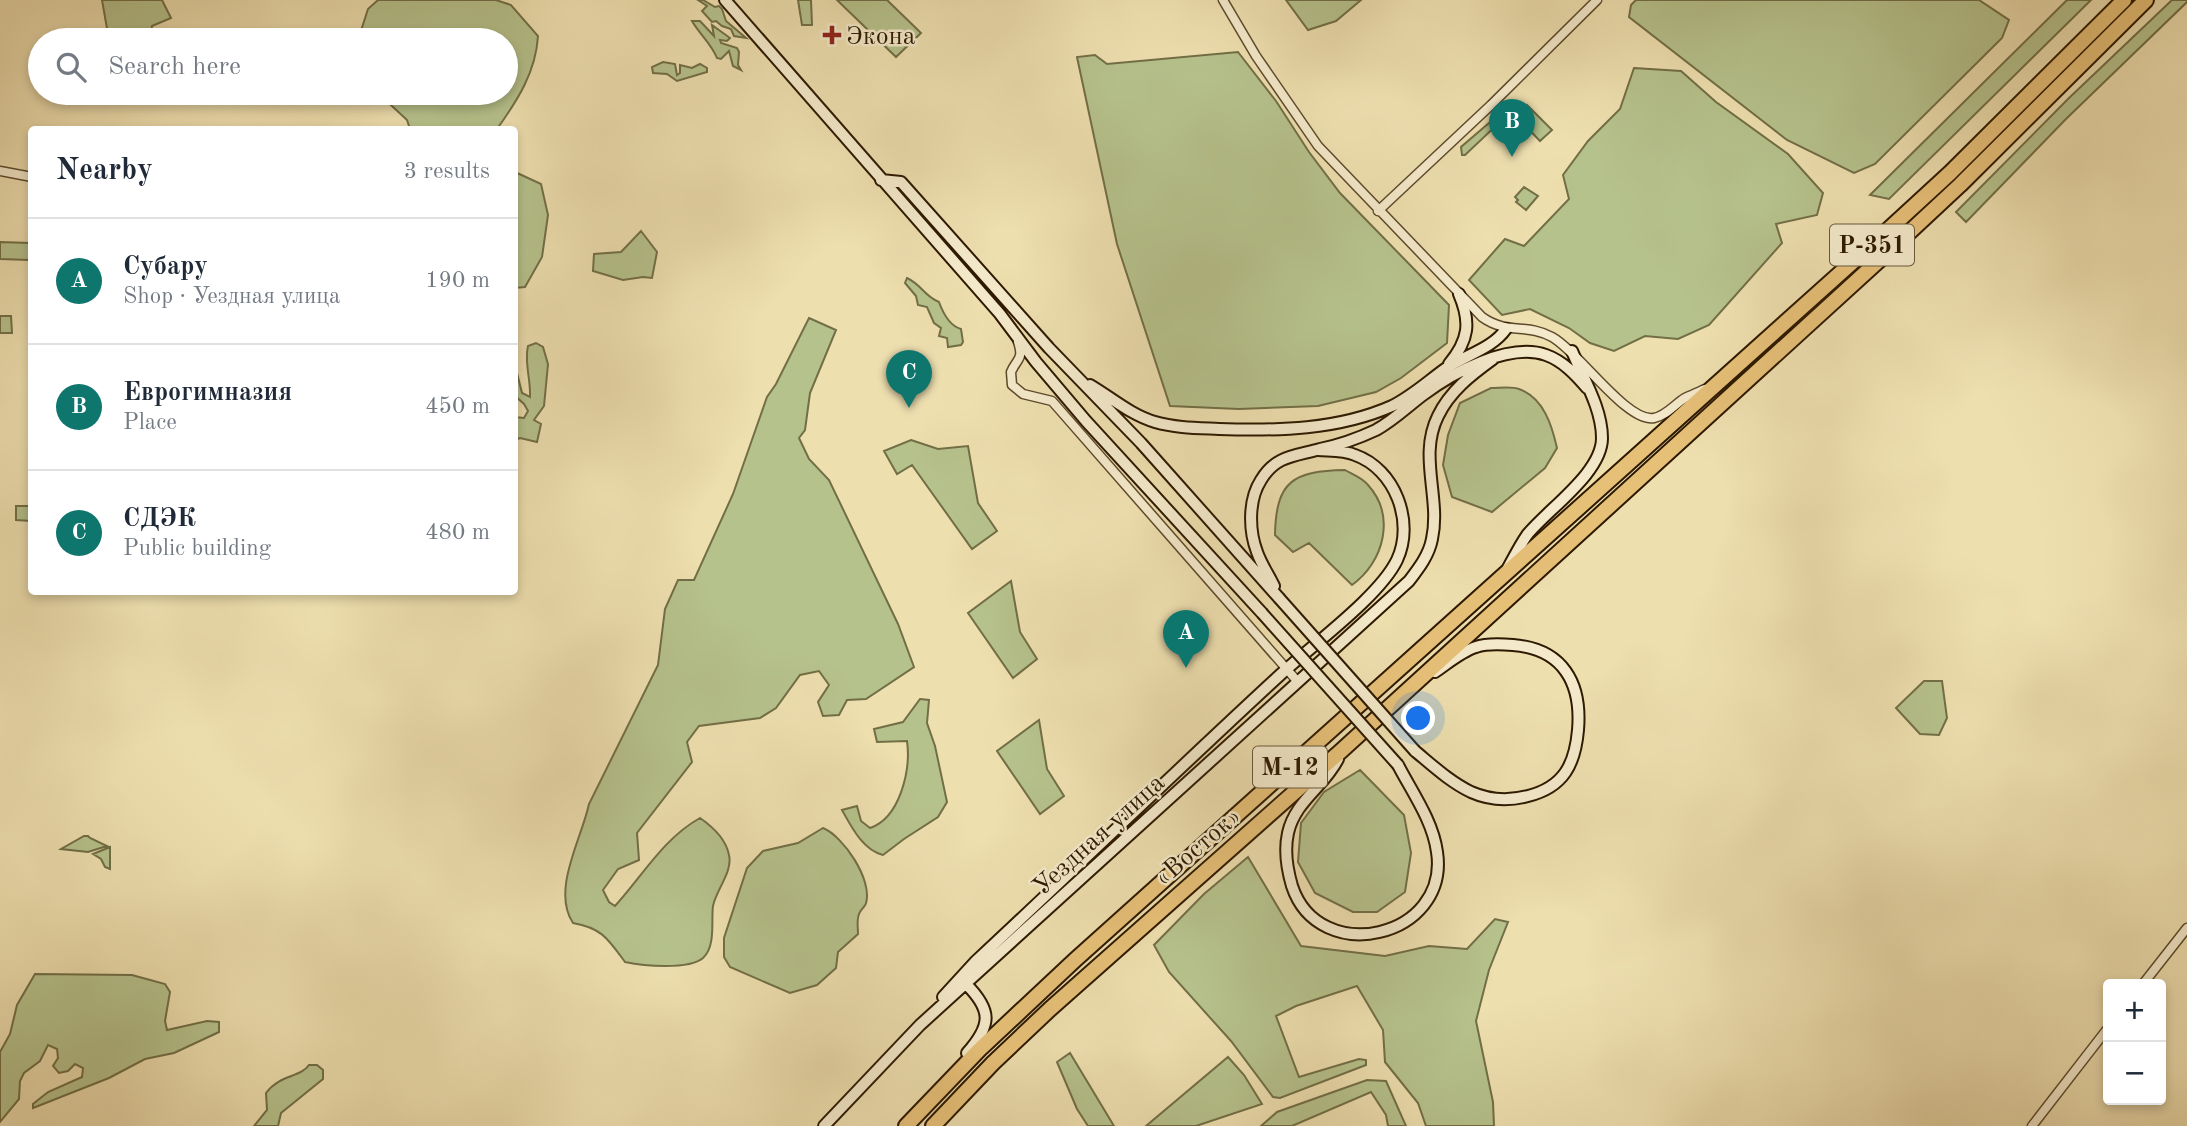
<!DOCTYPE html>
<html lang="en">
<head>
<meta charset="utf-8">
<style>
  body { margin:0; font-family:"Old Standard TT",serif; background:#f2f2f3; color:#1f2937 }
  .controls { position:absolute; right:21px; bottom:21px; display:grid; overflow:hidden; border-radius:7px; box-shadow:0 4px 10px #0003 }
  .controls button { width:63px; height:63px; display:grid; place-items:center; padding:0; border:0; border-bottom:2px solid #e0e1e3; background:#fff; color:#1f2937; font:35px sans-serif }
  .you { position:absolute; left:1419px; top:719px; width:24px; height:24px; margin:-18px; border:5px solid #fff; border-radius:50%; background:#1a73e8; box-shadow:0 0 0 10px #1a73e833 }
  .badge { display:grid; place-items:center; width:46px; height:46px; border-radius:50%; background:#0f766e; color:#fff; font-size:23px; font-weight:700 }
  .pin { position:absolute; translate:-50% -58px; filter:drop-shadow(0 2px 4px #0008) }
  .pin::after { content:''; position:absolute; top:37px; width:24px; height:21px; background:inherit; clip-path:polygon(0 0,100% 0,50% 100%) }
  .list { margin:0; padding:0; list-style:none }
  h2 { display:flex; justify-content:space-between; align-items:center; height:91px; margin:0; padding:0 28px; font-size:30px }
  h2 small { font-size:23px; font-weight:400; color:#747a83 }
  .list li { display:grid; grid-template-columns:46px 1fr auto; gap:21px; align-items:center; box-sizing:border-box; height:126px; padding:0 28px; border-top:2px solid #e0e1e3 }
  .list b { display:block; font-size:26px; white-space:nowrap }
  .list p { margin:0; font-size:23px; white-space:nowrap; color:#747a83 }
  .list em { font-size:23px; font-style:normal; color:#747a83 }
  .icon { flex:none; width:38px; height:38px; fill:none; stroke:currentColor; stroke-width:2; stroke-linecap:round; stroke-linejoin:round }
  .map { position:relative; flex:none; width:2187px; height:1126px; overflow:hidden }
  .search { position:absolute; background:#fff; box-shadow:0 4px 10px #0003; left:28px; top:28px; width:490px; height:77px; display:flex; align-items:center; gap:18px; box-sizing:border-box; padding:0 24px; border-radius:38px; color:#747a83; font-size:26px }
  .panel { position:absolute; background:#fff; box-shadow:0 4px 10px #0003; left:28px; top:126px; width:490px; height:469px; border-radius:7px }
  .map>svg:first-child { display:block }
</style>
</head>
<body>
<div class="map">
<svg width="2187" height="1126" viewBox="0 0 2187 1126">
  <rect width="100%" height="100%" fill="#eedfaf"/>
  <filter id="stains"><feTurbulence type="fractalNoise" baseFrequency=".00286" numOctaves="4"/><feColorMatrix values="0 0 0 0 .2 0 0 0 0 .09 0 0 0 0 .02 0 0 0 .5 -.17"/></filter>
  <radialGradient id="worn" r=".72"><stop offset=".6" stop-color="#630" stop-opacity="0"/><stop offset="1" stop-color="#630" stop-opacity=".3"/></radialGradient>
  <path fill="#b6c28c" stroke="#726e46" stroke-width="2" d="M102 0H162L171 18 152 26 150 40H109Z
    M378 0H496L511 5 538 36C536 72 517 101 497 129H410L407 120 378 93H506V40H358L368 9Z
    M698 0H703L715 7 719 6 722 9 726 21 746 38 734 36 731 29 722 26 716 21 712 22 702 11 707 6Z
    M798 0H811L812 25H802Z
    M837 0H887L921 33 896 57Z
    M1286 0H1361L1336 21 1308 30Z
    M1636 0H1979L2009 20 2002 38 1875 164 1854 173 1787 140 1629 17 1631 5Z
    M2067 0H2091L1889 199 1870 195Z
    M2172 0H2187V2L2066 119 1966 222 1956 212 2069 98Z
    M692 21H700L714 36 712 25 730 38 727 41 720 40 721 43 737 48 739 52 738 65 741 70 733 66 729 51 721 59 717 58C711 43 700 35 692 21Z
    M1238 52 1276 101 1309 152 1340 193 1449 305 1447 343 1401 378 1376 392 1318 406 1239 409 1170 406 1117 244 1077 57 1095 55 1107 64Z
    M663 62 675 64 677 75 680 73V65L692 68 700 64 707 68V72L677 81 667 74 653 73 652 67Z
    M1634 68 1681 71 1716 102 1788 154 1823 193 1817 215 1776 224 1782 243 1709 325 1678 339 1645 336 1614 351 1590 343 1569 328 1530 309 1502 315 1469 280 1505 239 1524 246 1569 199 1563 175 1588 141 1620 109Z
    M1527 105 1552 130 1540 141 1516 116Z
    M1496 117 1500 122 1465 155H1462L1461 147Z
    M515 172 541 184 548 215 542 257 525 287 515 288Z
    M1524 187 1538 196 1526 210 1516 202 1518 200 1515 197Z
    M641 231 657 252 652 278 643 277 623 280 593 271 594 254 621 252Z
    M0 242 30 243 29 260 0 259Z
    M907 278C922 285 924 296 939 302 943 313 950 326 961 329L963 342 961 345 948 347 947 338 939 336 941 328 934 323 927 307 918 305 916 296 905 283Z
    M0 316H11L12 333H0Z
    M809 318 836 330 810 393 805 430 799 438 809 459 829 480 898 624 914 667 866 699 847 700 839 715 823 716 818 702 829 685 819 671 800 675 776 708 760 718 699 726 687 742 692 762 637 833 639 860 618 869 603 890 609 902 615 906C643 875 664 838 700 818 713 827 726 839 729 855 733 872 716 890 713 906 711 921 716 946 703 958 689 970 643 966 625 962 608 939 602 928 573 923 551 890 582 838 589 804L658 665 665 609 678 580H694L733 494 767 397 776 384Z
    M536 343 543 347 548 364 544 406 534 420 541 424 537 442 520 438 515 440V417L524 418 528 411 524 404 515 396V369H516L522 393 530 397C531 380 524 362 528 346Z
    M1491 388C1499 388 1512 386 1519 389 1544 398 1552 426 1557 448L1545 468 1492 512 1452 497 1443 465 1448 435 1460 403Z
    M911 440 938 449 968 446 978 503 997 531 972 549 912 465 897 474 884 451Z
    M1345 470C1352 474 1363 478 1368 485 1396 516 1384 562 1352 585L1309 543 1293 552 1275 535C1276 481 1293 471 1345 470Z
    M16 506H31V521L16 520Z
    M1011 581 1020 632 1037 659 1013 678 968 613Z
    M1924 681H1942L1947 718 1939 735 1920 734 1896 708Z
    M920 699 929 700 927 723 935 746 947 802 938 817 904 839 883 855C863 850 852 828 842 810L857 806 861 821 870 828C900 818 911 770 907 741L877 742 874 729 903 722Z
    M1039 720 1047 769 1064 796 1040 814 997 751Z
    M1360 770 1404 815 1411 853 1405 892 1377 912H1353L1315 893 1298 862 1301 823 1324 792Z
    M823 828C843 836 873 880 866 903 866 905 861 910 860 912 856 918 858 926 858 934L838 952 836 968 817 985 790 993 730 967 724 957V938L747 868 763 851 798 843Z
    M84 836H88L90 838 107 846 88 852 61 849Z
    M110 847V869L105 867 101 859 93 854Z
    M1248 857 1301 946 1385 956 1429 946 1467 949 1495 919 1508 922 1489 970 1476 1021 1493 1102 1494 1126H1426L1418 1103 1385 1062 1383 1030 1357 986 1296 1006 1276 1016 1299 1077 1359 1059 1366 1060V1065L1280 1098 1273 1097 1231 1041 1169 972 1154 945 1204 894Z
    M35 974 132 975 165 984 170 992 165 1021 167 1030 207 1021 219 1022V1032L174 1053 145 1059 109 1078 33 1108V1104L48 1092 82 1077 83 1068 75 1064 68 1071 59 1073 53 1066 58 1058 57 1049 48 1045 40 1061 24 1073 20 1081 19 1099 0 1122V1052L10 1034 17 1005Z
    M1070 1053 1114 1126H1088L1077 1109 1057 1062Z
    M1228 1057 1244 1075 1262 1104 1196 1126H1146Z
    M309 1065H317L323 1070V1079L281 1113 278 1126H254L267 1110 266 1093C280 1074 300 1078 309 1065Z
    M1367 1080 1386 1081 1406 1126H1388L1386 1115 1371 1092 1292 1126H1261L1277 1112Z"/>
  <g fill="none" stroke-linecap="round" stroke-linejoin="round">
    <defs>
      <path id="street" d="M1223 0 1256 56 1318 146 1482 317C1507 335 1527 323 1552 337 1579 352 1627 423 1654 418 1666 416 1675 404 1685 398 1692 395 1698 392 1705 389
        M0 171 32 177
        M1378 211 1491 105 1597 0
        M1018 342C1024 360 1017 358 1011 372L1012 385 1023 394 1052 401 1298 682
        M2143 984 2187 928
        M2032 1126 2108 1028"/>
      <path id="secondary" d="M725 0 1000 314 1036 362 1086 421 1262 613
        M881 180 901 182 1049 348 1141 443 1279 598
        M1449 364C1469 340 1471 322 1459 294
        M1090 385C1112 398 1131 415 1155 422 1176 428 1198 428 1219 429 1277 431 1338 430 1392 406 1412 396 1427 382 1445 369 1465 355 1492 349 1506 329
        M1508 568C1514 557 1520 545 1527 535 1548 509 1602 473 1602 438 1602 408 1583 378 1572 351
        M1274 586C1269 575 1261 564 1257 552 1249 531 1248 500 1261 480 1276 455 1296 456 1320 449 1339 445 1359 438 1376 430 1393 421 1407 407 1423 395 1452 373 1509 342 1546 355 1563 361 1576 375 1587 388
        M1415 751C1432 765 1450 782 1471 792 1489 800 1509 801 1528 796 1564 787 1575 764 1578 730 1582 683 1563 649 1513 645 1501 644 1487 643 1476 647 1462 651 1447 664 1435 672
        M1338 759C1324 787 1295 801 1288 833 1284 851 1287 869 1292 886 1319 968 1450 938 1437 852 1433 821 1412 792 1398 765
        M966 984C992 1010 992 1025 967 1053
        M943 997 976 961C1078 866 1178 769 1280 675 1312 645 1379 597 1397 560 1415 522 1395 469 1355 455 1344 450 1330 451 1318 450
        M824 1126 920 1025 1409 581C1419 568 1429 555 1432 539 1441 498 1418 456 1438 416 1450 391 1471 375 1493 359"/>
      <path id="highway" d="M906 1126 979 1050 1075 960 1876 241 1950 173 2124 0
        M933 1126 993 1063 1050 1009 1341 751 1887 253 1960 185 2146 0"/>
    </defs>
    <use href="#street" stroke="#5d4a2c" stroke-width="11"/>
    <use href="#secondary" stroke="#2d1900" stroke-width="14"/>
    <use href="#highway" stroke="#2d1900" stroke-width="18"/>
    <use href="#street" stroke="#f4eacb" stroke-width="8"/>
    <use href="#secondary" stroke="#f4eacb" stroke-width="10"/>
    <use href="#highway" stroke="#e7c078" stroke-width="14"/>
    <defs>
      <path id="secondary-bridge" d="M1279 598 1415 751
        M1262 613 1398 765"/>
    </defs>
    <use href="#secondary-bridge" stroke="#2d1900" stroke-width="14" stroke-linecap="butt"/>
    <use href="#secondary-bridge" stroke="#f4eacb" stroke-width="10"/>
  </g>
  <path fill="#8f2418" stroke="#f4eacb" stroke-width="2.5" d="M828.5 24.5h7v7h7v7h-7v7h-7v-7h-7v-7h7z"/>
  <g text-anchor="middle" stroke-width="5" stroke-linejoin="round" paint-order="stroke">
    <g fill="#f4eacb" stroke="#69583d" stroke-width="2">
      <rect x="1830" y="224.5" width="84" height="41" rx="5"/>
      <rect x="1253" y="746.5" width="74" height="41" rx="5"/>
    </g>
    <g font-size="24" font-weight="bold" fill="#2d1900">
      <text x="1872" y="253">Р-351</text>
      <text x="1290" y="775">М-12</text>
    </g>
    <g font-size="26" fill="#2d1900" stroke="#f4eacb" text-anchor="start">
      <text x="846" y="44">Экона</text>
    </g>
    <g font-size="26" fill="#2d1900" stroke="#f4eacb">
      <text transform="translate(1098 834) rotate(-42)" y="9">Уездная улица</text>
      <text transform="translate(1197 846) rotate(-41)" y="9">«Восток»</text>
    </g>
  </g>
  <rect width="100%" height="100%" filter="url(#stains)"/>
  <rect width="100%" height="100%" fill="url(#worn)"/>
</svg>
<div class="controls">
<button>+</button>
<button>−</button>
</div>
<div class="you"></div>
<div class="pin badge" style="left:1186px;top:668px">A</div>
<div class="pin badge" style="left:1512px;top:157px">B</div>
<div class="pin badge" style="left:909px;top:408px">C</div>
<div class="search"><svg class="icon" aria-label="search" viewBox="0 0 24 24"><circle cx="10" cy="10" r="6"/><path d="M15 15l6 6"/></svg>Search here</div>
<section class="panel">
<h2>Nearby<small>3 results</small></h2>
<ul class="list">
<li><span class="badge">A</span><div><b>Субару</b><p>Shop · Уездная улица</p></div><em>190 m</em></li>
<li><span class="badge">B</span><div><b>Еврогимназия</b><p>Place</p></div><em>450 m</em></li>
<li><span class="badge">C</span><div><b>СДЭК</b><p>Public building</p></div><em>480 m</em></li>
</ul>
</section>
</div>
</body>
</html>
